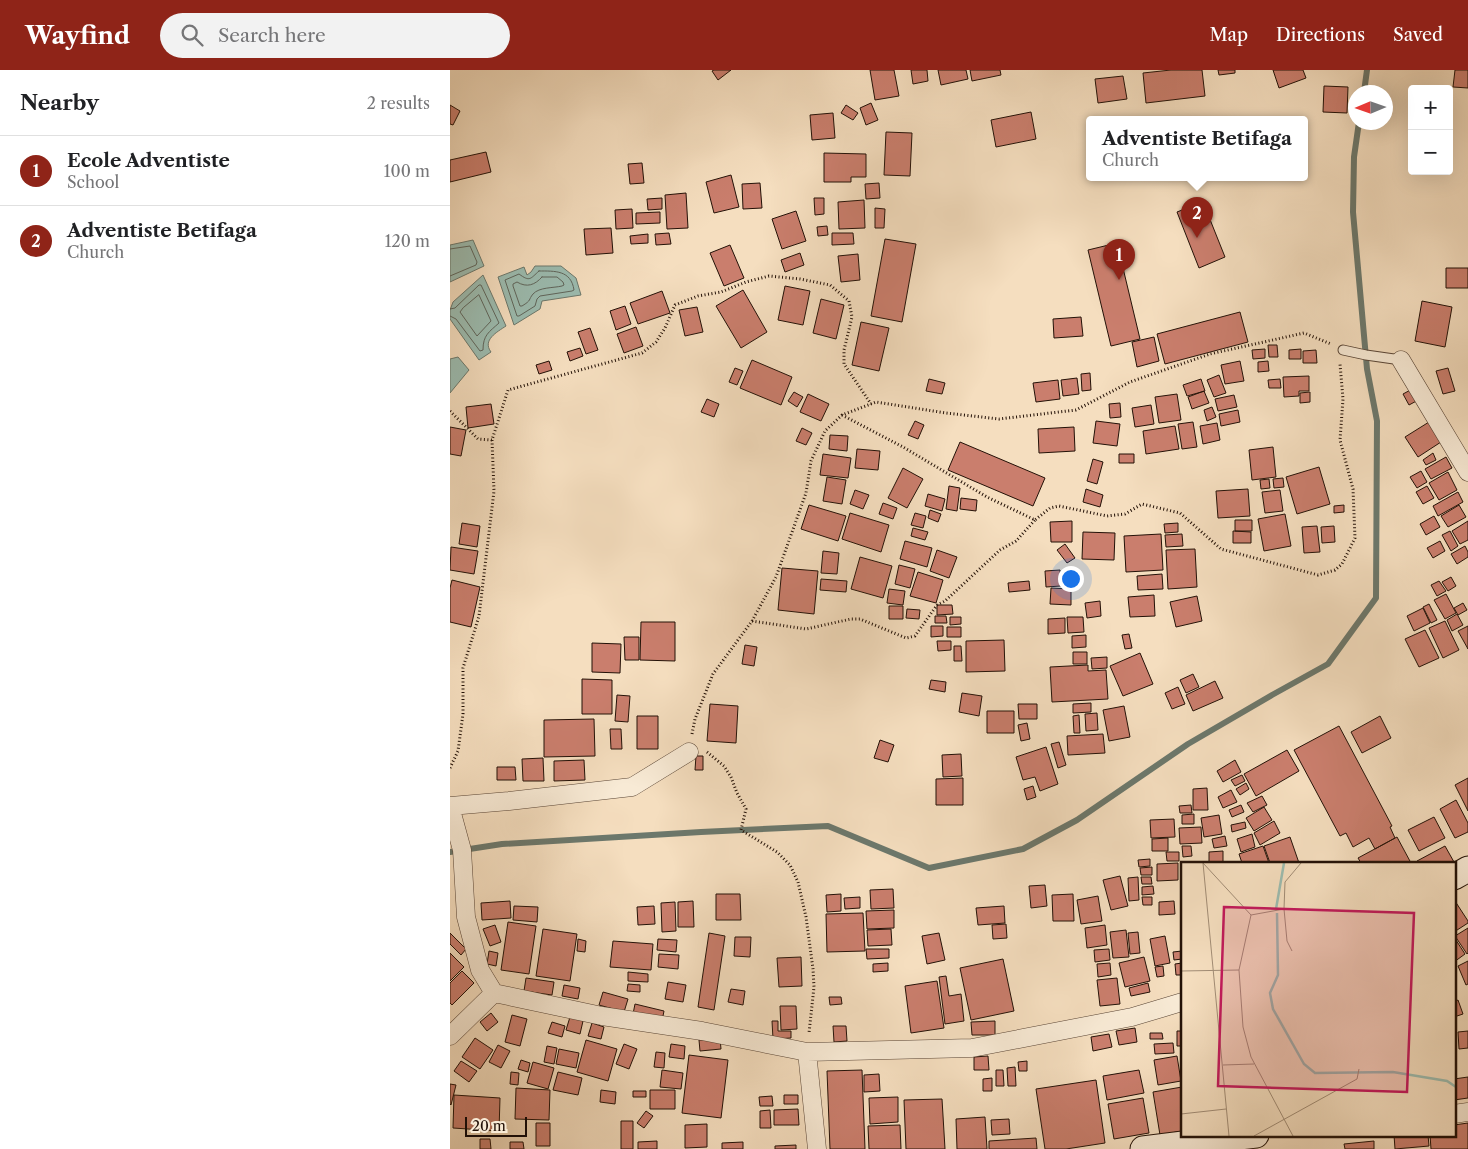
<!DOCTYPE html>
<html lang="en">
<head>
<meta charset="utf-8">
<style>
  body { margin:0; font-family:"Libre Caslon Text",serif; background:#f2f2f2; color:#202124 }
  .controls { position:absolute; right:15px; top:15px; display:grid; overflow:hidden; border-radius:5px; box-shadow:0 5px 20px #0002 }
  .controls button { width:45px; height:45px; display:grid; place-items:center; padding:0; border:0; border-bottom:1px solid #e0e0e0; background:#fff; color:#202124; font:25px sans-serif }
  .compass { position:absolute; left:898px; top:15px; width:45px; height:45px; border-radius:50%; background:#fff; box-shadow:0 5px 20px #0002; rotate:268deg }
  .scale { position:absolute; left:15px; bottom:12px; width:62px; box-sizing:border-box; padding-left:5px; border:2px solid #231107; border-top:0; font-size:14px; line-height:18px; white-space:nowrap; color:#231107; -webkit-text-stroke:4px #f8ead5; paint-order:stroke }
  .you { position:absolute; left:620px; top:508px; width:18px; height:18px; margin:-12px; border:4px solid #fff; border-radius:50%; background:#1a73e8; box-shadow:0 0 0 8px #1a73e833 }
  .badge { display:grid; place-items:center; width:32px; height:32px; border-radius:50%; background:#8f2418; color:#fff; font-size:16px; font-weight:700 }
  .pin { position:absolute; translate:-50% -41px; filter:drop-shadow(0 1px 2px #0008) }
  .pin::after { content:''; position:absolute; top:26px; width:18px; height:15px; background:inherit; clip-path:polygon(0 0,100% 0,50% 100%) }
  .popup { position:absolute; left:636px; top:46px; width:222px; height:65px; box-sizing:border-box; display:grid; place-content:center; border-radius:5px; background:#fff; filter:drop-shadow(0 1px 4px #0005); font-size:16px; white-space:nowrap; color:#757577 }
  .popup b { font-size:19px; color:#202124 }
  .popup::after { content:''; position:absolute; left:50%; top:100%; margin-left:-10px; border:10px solid transparent; border-top-color:#fff }
  .list { margin:0; padding:0; list-style:none }
  h2 { display:flex; justify-content:space-between; align-items:center; height:65px; margin:0; padding:0 20px; font-size:21px }
  h2 small { font-size:16px; font-weight:400; color:#757577 }
  .list li { display:grid; grid-template-columns:32px 1fr auto; gap:15px; align-items:center; box-sizing:border-box; height:70px; padding:0 20px; border-top:1px solid #e0e0e0 }
  .list b { display:block; font-size:19px; white-space:nowrap }
  .list p { margin:0; font-size:16px; white-space:nowrap; color:#757577 }
  .list em { font-size:16px; font-style:normal; color:#757577 }
  .icon { flex:none; width:28px; height:28px; fill:none; stroke:currentColor; stroke-width:2; stroke-linecap:round; stroke-linejoin:round }
  .map { position:relative; flex:none; width:1018px; height:1079px; overflow:hidden }
  header { display:flex; align-items:center; gap:30px; box-sizing:border-box; height:70px; padding:0 25px; background:#8f2418; color:#fff }
  header strong { font-size:24px }
  nav { display:flex; gap:28px; margin-inline-start:auto; font-size:18px }
  .search { width:350px; height:45px; background:#f2f2f2; display:flex; align-items:center; gap:12px; box-sizing:border-box; padding:0 18px; border-radius:28px; color:#757577; font-size:19px }
  main { display:flex }
  aside { flex:1; background:#fff }
  .map>svg:first-child { display:block }
</style>
</head>
<body>
<header>
<strong>Wayfind</strong>
<div class="search"><svg class="icon" aria-label="search" viewBox="0 0 24 24"><circle cx="10" cy="10" r="6"/><path d="M15 15l6 6"/></svg>Search here</div>
<nav><a>Map</a><a>Directions</a><a>Saved</a></nav>
</header>
<main>
<aside>
<h2>Nearby<small>2 results</small></h2>
<ul class="list">
<li><span class="badge">1</span><div><b>Ecole Adventiste</b><p>School</p></div><em>100 m</em></li>
<li><span class="badge">2</span><div><b>Adventiste Betifaga</b><p>Church</p></div><em>120 m</em></li>
</ul>
</aside>
<div class="map">
<svg width="1018" height="1079" viewBox="0 0 1018 1079">
  <rect width="100%" height="100%" fill="#f5debf"/>
  <filter id="stains"><feTurbulence type="fractalNoise" baseFrequency=".004" numOctaves="4"/><feColorMatrix values="0 0 0 0 .2 0 0 0 0 .09 0 0 0 0 .02 0 0 0 .5 -.17"/></filter>
  <radialGradient id="worn" r=".72"><stop offset=".6" stop-color="#630" stop-opacity="0"/><stop offset="1" stop-color="#630" stop-opacity=".3"/></radialGradient>
  <path fill="#9cbcb0" stroke="#6c786c" d="M23 170 34 196 0 212V175Z
    M85 196H111L126 208 131 225 92 231 90 239 64 255 48 207 74 197 77 205 81 202Z
    M33 205 56 256C47 262 32 270 41 282L29 290 0 249V240L3 232Z
    M8 287 19 300 0 323V289Z"/>
  <g fill="none" stroke-linecap="round" stroke-linejoin="round">
    <path stroke="#60665c" stroke-width="1" d="M0 179 20 176 27 192 26 195 0 206
      M89 201C105 201 121 200 124 220L122 221 90 226 87 229 85 236 69 246H67L55 210 69 204C80 212 80 209 89 201Z
      M92 207H107L113 212 114 215 112 216C104 218 89 217 83 224 78 230 82 230 72 236H70L63 216V214L67 212C77 218 85 215 92 207Z
      M29 225 41 251 27 266 10 242 13 238Z
      M0 239 5 238 29 215H31L49 253C39 262 33 265 33 280L30 281 6 249 0 246"/>
    <path stroke="#6c786c" stroke-width="6" d="M914 22 917 0
      M0 782 52 774 251 762 378 756 479 798 573 779 627 750 738 674 822 625 878 594 926 528 927 351 917 299 903 142 904 87 909 52"/>
  </g>
  <path fill="#ca7e6d" stroke="#231107" d="M264 0H281L268 10 262 1Z
    M420 0H444L449 26 425 30Z
    M461 0H477L478 11 463 14Z
    M488 0H516L518 9 491 15Z
    M520 0H550L551 5 522 11Z
    M721 0H752L755 26 696 33 693 3Z
    M768 0H785V3L769 5Z
    M823 0H853L856 8 829 18Z
    M1005 0H1018V18L1003 17Z
    M673 6 677 29 648 33 645 9Z
    M874 16 898 17 897 43 873 42Z
    M421 33 428 50 416 55 410 38Z
    M0 35 10 41 3 55 0 54Z
    M396 35 408 43 403 50 391 43Z
    M581 42 586 69 546 77 541 50Z
    M383 43 385 68 362 70 360 45Z
    M436 62 462 63 460 106 434 105Z
    M36 82 41 102 0 112V90Z
    M374 83 416 84V107H401V112H374Z
    M192 93 194 113 180 114 178 94Z
    M281 105 289 137 264 143 256 112Z
    M310 113 312 138 293 139 292 114Z
    M429 113 430 128 416 129 415 114Z
    M236 123 238 158 217 159 215 125Z
    M212 128V139L198 140 197 129Z
    M364 128H374V144L365 145Z
    M414 130 415 158 389 159 388 132Z
    M753 132 775 187 749 198 727 142Z
    M425 138 435 139 434 158H425Z
    M182 139 183 158 166 159 165 140Z
    M346 141 356 171 332 179 322 149Z
    M210 142V153L186 154V143Z
    M377 156 378 165 368 166 367 157Z
    M161 158 163 183 136 185 134 159Z
    M219 163 221 174 206 175 205 164Z
    M382 163H403L404 174 382 175Z
    M198 164V173L181 174 180 166Z
    M435 169 466 174 452 252 421 246Z
    M667 173 690 269 661 276 638 180Z
    M280 175 294 208 274 216 260 183Z
    M350 183 354 195 335 202 331 190Z
    M408 184 410 210 391 212 388 186Z
    M996 198H1018V218H996Z
    M335 216 360 221 353 255 328 250Z
    M293 220 317 262 291 278 266 236Z
    M212 221 220 243 188 254 180 233Z
    M371 229 394 235 386 269 363 263Z
    M972 231 1002 237 995 277 965 271Z
    M175 236 181 254 166 260 160 241Z
    M247 237 253 262 235 266 229 240Z
    M790 242 798 272 715 294 707 264Z
    M631 247 633 266 604 268 603 249Z
    M411 252 439 258 429 301 402 295Z
    M186 257 193 276 174 283 167 264Z
    M140 258 148 280 136 284 128 262Z
    M704 267 709 291 687 297 682 272Z
    M818 275H827L828 287H819Z
    M130 278 133 286 120 291 117 282Z
    M815 279V288L803 289 802 280Z
    M851 279V289H839V280Z
    M866 280 867 293H853V281Z
    M302 290 342 307 331 335 290 318Z
    M99 291 102 300 89 304 86 295Z
    M790 291 794 311 775 314 771 295Z
    M818 291 819 301 808 302V292Z
    M285 298 293 301 287 315 279 312Z
    M998 298 1005 321 993 324 986 301Z
    M640 303 641 320 632 321 631 304Z
    M769 305 776 323 764 327 757 310Z
    M859 306V321H849V326L834 327 833 307Z
    M627 308 629 324 613 326 611 310Z
    M479 309 495 313 492 324 476 321Z
    M751 309 755 321 737 326 733 315Z
    M830 309 831 318H819L818 310Z
    M608 310 610 329 586 332 583 313Z
    M966 317 972 328 959 335 953 324Z
    M754 321 759 333 742 339 738 327Z
    M344 322 353 327 347 337 338 331Z
    M860 322V332L850 333V323Z
    M358 324 379 334 371 351 350 342Z
    M727 324 731 350 709 353 705 327Z
    M784 325 787 337 768 341 765 329Z
    M257 329 269 334 264 347 251 342Z
    M670 333 671 347 660 348 659 334Z
    M41 334 44 354 18 358 16 337Z
    M701 335 704 354 685 357 682 338Z
    M762 337 766 347 757 351 754 340Z
    M788 340 790 352 771 356 769 344Z
    M465 351 474 355 468 369 458 365Z
    M646 351 670 354 667 376 643 373Z
    M743 352 747 377 732 379 728 354Z
    M979 352 991 372 968 387 955 367Z
    M767 353 770 370 753 374 750 356Z
    M725 356 729 379 696 384 693 361Z
    M0 357 16 360 11 386 0 384Z
    M624 357 625 381 589 383 588 359Z
    M352 358 362 363 356 375 346 371Z
    M380 365 398 366 397 381 379 379Z
    M510 372 595 408 583 436 498 400Z
    M823 377 826 407 802 410 799 380Z
    M407 379 430 381 428 400 405 398Z
    M983 383 986 390 976 395 973 390Z
    M373 384 401 388 398 408 370 405Z
    M669 384H684V393H669Z
    M996 387 1002 398 981 409 975 399Z
    M643 389 653 392 647 414 637 411Z
    M869 397 880 434 847 444 836 407Z
    M453 398 473 409 457 438 438 428Z
    M971 401 977 412 967 418 960 407Z
    M998 402 1007 420 989 430 979 413Z
    M377 407 396 410 392 434 373 431Z
    M833 408 834 417 824 418 823 409Z
    M819 409 820 418 811 419 810 410Z
    M499 416 510 418 507 441 496 439Z
    M977 416 984 428 973 434 966 422Z
    M636 419 653 425 650 437 633 432Z
    M798 419 800 446 768 448 766 421Z
    M405 420 419 425 413 439 400 434Z
    M830 420 833 441 815 443 812 422Z
    M1008 422 1013 432 988 446 983 436Z
    M478 424 495 429 492 441 475 436Z
    M511 428 527 430 526 441 510 439Z
    M433 433 447 438 443 449 429 444Z
    M359 435 396 446 388 471 351 459Z
    M894 435V442L884 443V436Z
    M1009 435 1016 447 998 457 991 446Z
    M480 440 491 444 488 452 478 448Z
    M400 443 439 455 431 482 392 469Z
    M465 443 476 446 473 458 461 455Z
    M835 444 841 476 814 481 808 449Z
    M984 446 990 457 976 465 970 454Z
    M785 450H802V461H785Z
    M622 451V472H601L600 452Z
    M1018 451V470L1010 474 1002 461Z
    M12 453 30 456 27 477 9 474Z
    M728 453V462L715 463 714 454Z
    M867 456 870 482 854 483 852 457Z
    M884 456 885 472 872 473 871 457Z
    M463 458 478 462 475 470 461 466Z
    M783 461 801 462V473H783Z
    M1000 461 1008 476 1001 481 992 465Z
    M633 462 665 463 664 490 632 489Z
    M711 464 713 500 676 502 674 466Z
    M732 464 733 476 716 477 715 465Z
    M455 471 482 478 477 497 450 489Z
    M990 471 995 481 983 488 977 478Z
    M615 474 625 488 617 493 607 480Z
    M1015 476 1018 482V487L1007 494 1001 484Z
    M1 477 28 481 24 504 0 500Z
    M745 479 747 517 718 519 716 480Z
    M487 480 507 487 499 508 480 501Z
    M373 481 389 483 387 504 371 503Z
    M410 487 442 496 433 528 401 519Z
    M449 495 465 499 460 518 445 514Z
    M332 498 368 501 364 544 328 540Z
    M610 500 611 516 596 517 595 501Z
    M468 502 493 510 486 533 460 526Z
    M712 504 713 519 688 520 687 506Z
    M1001 507 1006 516 998 521 992 512Z
    M371 509 397 511 396 522 370 520Z
    M2 510 30 517 21 557 0 552V518Z
    M579 511 580 520 559 522 558 513Z
    M989 511 996 521 987 526 981 515Z
    M601 518 621 519V535L600 534Z
    M439 519 455 521 453 535 437 533Z
    M996 524 1006 543 995 549 984 530Z
    M704 525 705 546 680 547 678 527Z
    M747 526 752 551 726 557 720 532Z
    M650 531 651 546 637 548 635 533Z
    M1013 533 1017 540 1008 545 1004 538Z
    M979 534 987 550 981 553 973 537Z
    M487 535H502L503 544 487 545Z
    M439 536H453V549H439Z
    M973 538 980 553 964 561 957 546Z
    M457 539 470 540 469 549 456 548Z
    M1007 544 1013 555 1002 561 997 550Z
    M485 546H496L497 553H485Z
    M500 547H511V554L500 555Z
    M617 547H633L634 562 618 563Z
    M615 548V563L598 564V549Z
    M995 551 1009 580 993 588 979 558Z
    M191 552H225V591L190 590Z
    M481 556H493V566L481 567Z
    M1018 556V579L1008 561Z
    M497 557H511V567H497Z
    M975 560 989 588 969 597 955 569Z
    M679 564 682 578 675 579 672 565Z
    M636 565V577L622 578V566Z
    M174 567H189V590H175Z
    M554 570 555 601 516 602V571Z
    M487 571H501V580L488 581Z
    M142 573 171 574 170 603 142 602Z
    M295 575 307 577 304 596 292 594Z
    M504 576H511L512 591H504Z
    M623 582H637V594H623Z
    M690 583 703 614 673 626 660 596Z
    M657 587V598L642 599 641 588Z
    M638 595V601L656 600 658 629 602 632 600 597Z
    M743 604 749 617 736 623 730 610Z
    M132 609 162 610V644H132Z
    M481 610 496 612 495 622 479 619Z
    M765 611 773 628 743 641 736 625Z
    M728 617 735 634 722 639 715 623Z
    M512 623 532 626 529 646 509 642Z
    M167 625 180 626 178 652 165 651Z
    M641 633V642L623 643V634Z
    M260 634 288 636 286 673 257 671Z
    M568 634H587V649H569Z
    M674 636 680 667 659 671 653 640Z
    M537 641H564V663H537Z
    M647 643 648 660 636 661 635 644Z
    M629 645 630 663H624L623 646Z
    M187 646H208V679H187Z
    M930 646 941 668 912 683 901 662Z
    M144 649 145 686 94 687V650Z
    M577 653 580 669 571 671 568 655Z
    M889 656 942 756 940 757 945 768 925 779 919 768 903 777 896 763 890 766 844 680Z
    M160 659H171L172 679H161Z
    M653 664 655 683 618 685 617 666Z
    M430 670 444 675 438 692 424 688Z
    M609 672 616 695 608 698 601 674Z
    M596 677 608 714 590 721 585 707 573 710 566 687Z
    M837 680 849 701 806 726 794 704Z
    M511 684 512 706 493 707 492 685Z
    M246 686H253V700H245Z
    M93 688 94 711H73L72 689Z
    M134 690 135 710 104 711V691Z
    M785 690 791 702 773 712 767 701Z
    M47 697H65L66 710H47Z
    M792 705 795 711 785 716 781 710Z
    M513 708V735H486V709Z
    M1018 708V741L1005 715Z
    M796 713 799 719 790 725 786 719Z
    M583 716 586 727 577 730 574 719Z
    M757 718 758 740H743V719Z
    M781 720 787 732 773 738 768 727Z
    M812 726 817 735 803 742 797 733Z
    M1006 730 1018 753V762L1005 768 990 739Z
    M741 735 742 743H730L729 736Z
    M791 735 794 742 782 747 779 740Z
    M814 737 822 750 804 761 796 748Z
    M744 744V754H732V745Z
    M769 745 772 764 754 767 751 748Z
    M984 747 995 768 969 781 958 760Z
    M724 749 725 767 701 768 700 750Z
    M824 751 830 763 810 775 804 763Z
    M795 752 796 758 782 762 781 755Z
    M751 757 752 773 730 774 729 758Z
    M802 764 805 777 791 782 787 769Z
    M775 766 777 776 764 778 762 769Z
    M840 767 849 793H820L814 776Z
    M947 767 961 793H911L908 788Z
    M718 768V781H702V769Z
    M732 776H741L742 786 733 787Z
    M813 776 819 793H792L789 784Z
    M995 776 1004 792 968 793 967 791Z
    M773 781V793H759V782Z
    M716 782H729V791H717Z
    M700 789V796L689 797 688 790Z
    M728 793V810L707 811V794Z
    M702 797V805H691L690 798Z
    M670 806 678 836 661 840 653 810Z
    M688 807 689 830 679 831 678 808Z
    M691 807H701L702 814H692Z
    M595 815 597 836 581 838 579 816Z
    M703 816 704 824 692 825V817Z
    M443 819 444 838 421 839 420 820Z
    M266 824H290L291 850H266Z
    M391 824V841L377 842 376 825Z
    M623 824 624 851H603L602 825Z
    M648 826 652 851 631 854 627 830Z
    M410 827V838L395 839 394 828Z
    M692 827H702V835H693Z
    M60 831 61 848 32 850 31 833Z
    M243 831 244 857H228V832Z
    M724 831 725 844 709 845V832Z
    M1005 831 1018 851V853L1004 862Z
    M225 832 226 861 212 862 211 833Z
    M64 836 88 837 87 852 63 850Z
    M204 836 205 854 188 855 187 837Z
    M554 836 555 853 528 855 526 838Z
    M444 840V858L417 859 416 841Z
    M413 843 415 881 377 882 376 844Z
    M58 852 86 856 79 904 51 900Z
    M556 854 557 868 543 869 542 855Z
    M45 855 51 872 40 876 33 859Z
    M655 855 657 875 637 878 635 858Z
    M1018 858V883L1017 884 1005 866Z
    M93 859 127 864 120 911 86 906Z
    M441 859 442 875 418 876 417 860Z
    M676 860 679 887 663 888 660 862Z
    M688 862 690 883 680 884 678 863Z
    M0 863 16 879 11 885 0 874Z
    M259 863 275 866 264 940 248 937Z
    M489 863 495 890 477 894 472 866Z
    M715 866 720 893 705 896 700 869Z
    M285 867H301L300 887 284 886Z
    M1004 867 1015 884 1004 892Z
    M128 869 136 871 135 882 127 881Z
    M208 869 227 870 226 882 207 880Z
    M163 871 203 874 201 900 160 897Z
    M416 879H439V888L417 889Z
    M659 879 660 890 645 892 644 880Z
    M39 881 48 883 46 896 37 894Z
    M732 881V889L724 890 723 882Z
    M0 883 14 897 0 911Z
    M209 884 229 885 228 899 208 897Z
    M351 887 352 916 329 917 327 888Z
    M694 887 700 911 675 917 669 893Z
    M553 889 564 941 521 950 510 898Z
    M1018 891V914L1016 915 1008 896Z
    M438 893V901L423 902V894Z
    M660 893 661 905 648 907 647 894Z
    M732 893V905H726L725 894Z
    M713 896 714 906 707 907 705 897Z
    M12 901 24 913 2 935 0 933V913Z
    M178 902 198 904V912L178 911Z
    M496 906 499 926 511 924 514 951 495 954 489 907Z
    M76 908 104 912 102 925 74 921Z
    M667 908 670 934 650 936 647 910Z
    M487 911 494 958 461 963 455 916Z
    M218 912 236 915 233 932 215 929Z
    M698 913 700 922 681 926 679 918Z
    M178 914 190 915V922L177 921Z
    M114 915 130 918 128 929 112 926Z
    M281 919 295 921 293 935 278 932Z
    M153 922 178 929 174 942 149 935Z
    M379 927H391L392 934 380 935Z
    M1008 930 1013 944 1004 947V932Z
    M185 934 214 941 212 951 183 944Z
    M330 936H346L347 959 331 960Z
    M41 943 48 952 37 961 30 952Z
    M62 945 77 949 70 976 55 972Z
    M120 947 133 951 130 964 116 960Z
    M322 951H328V961H341V968L323 969Z
    M545 951V965H522L521 952Z
    M102 952 115 956 112 967 98 963Z
    M142 953 154 957 151 969 138 966Z
    M383 956H396L397 971 384 972Z
    M685 958 687 972 669 975 666 961Z
    M727 961H732V976H727Z
    M1018 961V978L1009 979 1008 962Z
    M700 963H712L713 969H700Z
    M659 964 662 977 643 981 641 967Z
    M25 968 43 980 30 999 12 987Z
    M270 968 271 979 250 981 249 970Z
    M136 970 167 979 158 1011 127 1002Z
    M723 973 724 983 705 984 704 974Z
    M174 974 187 979 179 999 166 994Z
    M221 974 235 976 234 989 219 987Z
    M48 975 60 981 51 998 39 992Z
    M97 976 107 978 104 994 94 992Z
    M109 979 129 983 126 998 106 994Z
    M206 982 215 983 214 998 204 997Z
    M239 985 278 990 271 1048 232 1043Z
    M538 986 539 1000H524V987Z
    M727 986 731 1011 708 1015 704 990Z
    M71 990 80 993 78 1002 68 999Z
    M11 991 27 1001 19 1012 4 1001Z
    M577 991V1001H569L568 992Z
    M83 992 104 998 98 1019 77 1013Z
    M565 997 566 1016H558L557 998Z
    M212 1000 233 1003 231 1019 210 1017Z
    M412 1000 415 1079H380L377 1001Z
    M546 1000H553L554 1016H546Z
    M689 1000 694 1023 657 1030 653 1006Z
    M61 1002 69 1003 68 1015 60 1014Z
    M108 1002 132 1008 128 1025 103 1020Z
    M429 1004 430 1021 414 1022V1005Z
    M1018 1007V1028L1004 1030V1009Z
    M542 1008V1021H533V1009Z
    M646 1010 655 1073 616 1079H595L586 1019Z
    M0 1014 6 1015 1 1035 0 1034Z
    M732 1017V1061L710 1065 703 1022Z
    M66 1018 100 1020 99 1050 65 1049Z
    M151 1020 166 1022 165 1034 150 1032Z
    M200 1020H225V1039H200Z
    M183 1021H196V1027H183Z
    M4 1025 50 1028 49 1061 3 1058Z
    M334 1025H348V1034H334Z
    M322 1026 323 1036H310L309 1027Z
    M448 1027V1052L420 1054 419 1028Z
    M693 1028 699 1063 664 1069 658 1034Z
    M492 1029 495 1079H456L454 1030Z
    M348 1039 349 1055H324V1040Z
    M320 1040 321 1058H310V1041Z
    M196 1041 203 1046 194 1058 187 1053Z
    M535 1047 537 1079H507L506 1049Z
    M559 1049 560 1064 542 1065 541 1050Z
    M171 1051H183V1079H171Z
    M86 1053H100V1076H86Z
    M1018 1053V1079H981L980 1065H1004V1055Z
    M257 1054V1077L235 1078V1055Z
    M450 1055 451 1079H419L418 1056Z
    M944 1065H978L979 1076 945 1079Z
    M586 1068 587 1079H539V1071Z
    M30 1069H40L41 1079H30Z
    M207 1071V1079H188V1072Z
    M924 1071V1079H895L894 1074Z
    M60 1072H73L74 1079H60Z
    M293 1072V1079H272V1073Z
    M346 1075V1079H325V1076Z"/>
  <g fill="none" stroke-linecap="round" stroke-linejoin="round">
    <defs>
      <path id="lane" d="M893 280 916 285 951 290"/>
      <path id="street" d="M951 290 1018 402
        M44 923 30 900 16 847 12 780 0 736 59 731 182 717 239 682
        M0 966 44 923 152 946 252 961 357 982 522 978 682 947 732 932
        M357 982 367 1079
        M1004 1044 1018 1042"/>
      <path id="secondary" d="M1004 807 1018 799
        M693 1079 806 1065"/>
    </defs>
    <use href="#lane" stroke="#584435" stroke-width="11"/>
    <use href="#street" stroke="#584435" stroke-width="19"/>
    <use href="#secondary" stroke="#231107" stroke-width="27"/>
    <path stroke="#231107" stroke-width="3" stroke-dasharray="1 2.5" stroke-linecap="butt" d="M0 341 28 369 42 370 58 320 192 283 206 272 215 258 225 235 248 226 271 222 296 212 319 206 350 209 380 215 399 231 402 247 394 280V294L421 334
      M392 345 453 377 537 427 585 450 600 438 609 436 657 446 675 444 692 434 730 443 771 479 868 505 885 500 892 494 905 468 903 419 890 370 893 329 890 294
      M302 551 356 559 401 549H410L456 568 465 566 487 535 495 531 550 480 566 471 585 450
      M242 664 245 649 263 604 302 551 326 507 356 423 361 391 375 361 392 345 426 332 496 343 549 349 626 340 680 312 760 284 854 263 881 274
      M257 682 274 696 281 707 287 723 296 739 291 760 327 782 340 795 348 812 356 847 363 899 364 917 359 963
      M0 698 8 681 13 644V598L29 546 44 421 42 370"/>
    <use href="#lane" stroke="#f8ead5" stroke-width="9"/>
    <use href="#street" stroke="#f8ead5" stroke-width="18"/>
    <use href="#secondary" stroke="#f8ead5" stroke-width="25"/>
  </g>
  <g transform="translate(731 792)">
    <rect width="275" height="275" fill="#f5debf"/>
    <path fill="none" stroke="#9cbcb0" stroke-width="2.5" d="M95 47 103 1M96 51 97 113 89 131 92 147 123 202 134 211 212 210 266 219 275 225"/>
    <path fill="none" stroke="#a18c75" stroke-width="1" d="M22 1 70 53 58 108 62 165 70 195 112 274M22 1 48 274M103 47 104 20 120 1M70 53 103 47 106 79 111 89M0 109 58 108M42 203 73 202M0 252 45 247M73 274 176 217 178 207"/>
    <path fill="#c2185b" fill-opacity="0.15" stroke="#c2185b" stroke-width="2.5" d="M43 45 233 51 226 230 37 224Z"/>
    <rect width="275" height="275" fill="none" stroke="#231107" stroke-width="2.5"/>
  </g>
  <rect width="100%" height="100%" filter="url(#stains)"/>
  <rect width="100%" height="100%" fill="url(#worn)"/>
</svg>
<div class="controls">
<button>+</button>
<button>−</button>
</div>
<svg class="compass" viewBox="-18 -18 36 36"><path d="M0-13l5 13h-10z" fill="#e53935"/><path d="M0 13l5-13h-10z" fill="#757577"/></svg>
<div class="scale">20 m</div>
<div class="you"></div>
<div class="pin badge" style="left:669px;top:210px">1</div>
<div class="pin badge" style="left:747px;top:168px">2</div>
<div class="popup"><b>Adventiste Betifaga</b>Church</div>
</div>
</main>
</body>
</html>
